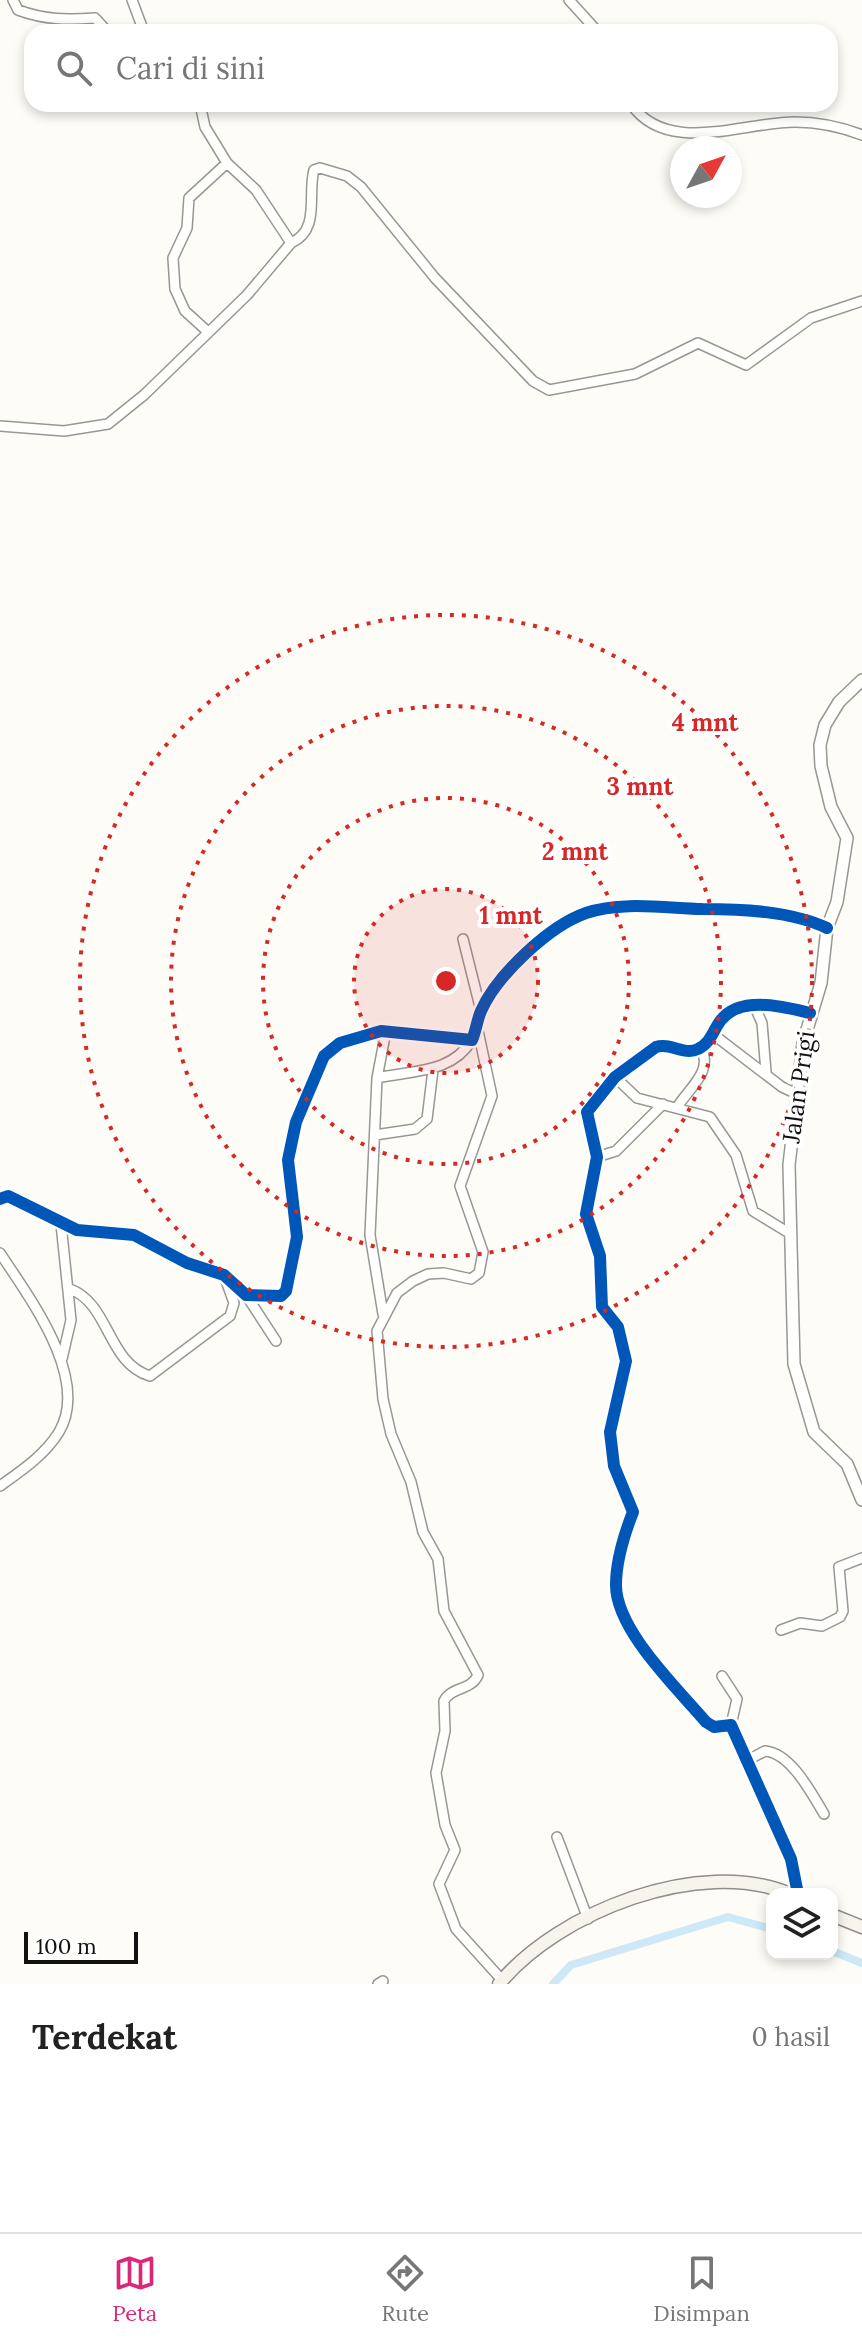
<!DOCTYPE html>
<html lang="id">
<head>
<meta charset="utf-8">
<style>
  body { margin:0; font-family:Lora,serif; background:#f2f2f2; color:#222 }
  .controls { position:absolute; right:24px; bottom:24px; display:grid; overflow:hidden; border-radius:16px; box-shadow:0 4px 12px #0003 }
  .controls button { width:72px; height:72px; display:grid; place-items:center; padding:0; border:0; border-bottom:2px solid #e0e0e0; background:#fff; color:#222; font:40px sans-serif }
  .compass { position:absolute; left:670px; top:136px; width:72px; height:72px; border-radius:50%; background:#fff; box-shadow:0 4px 12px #0003; rotate:50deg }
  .scale { position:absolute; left:24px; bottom:20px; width:114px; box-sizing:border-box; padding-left:8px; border:4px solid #111; border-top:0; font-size:22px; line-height:28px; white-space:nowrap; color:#111; -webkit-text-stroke:6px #fff; paint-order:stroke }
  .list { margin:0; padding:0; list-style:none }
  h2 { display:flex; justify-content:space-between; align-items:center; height:104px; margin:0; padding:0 32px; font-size:34px }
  h2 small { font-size:26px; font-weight:400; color:#767676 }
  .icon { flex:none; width:44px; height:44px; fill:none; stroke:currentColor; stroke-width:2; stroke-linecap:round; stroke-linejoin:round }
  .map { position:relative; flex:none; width:862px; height:1984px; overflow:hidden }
  .search { position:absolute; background:#fff; box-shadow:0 4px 12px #0003; left:24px; right:24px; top:24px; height:88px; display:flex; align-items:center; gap:20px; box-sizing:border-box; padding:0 28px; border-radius:24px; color:#767676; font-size:30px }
  .sheet { height:248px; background:#fff }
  nav { display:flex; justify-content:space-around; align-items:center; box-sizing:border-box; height:112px; border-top:2px solid #e0e0e0; background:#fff; font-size:22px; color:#767676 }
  nav a { display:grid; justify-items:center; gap:4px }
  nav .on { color:#db2777 }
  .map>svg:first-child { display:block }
</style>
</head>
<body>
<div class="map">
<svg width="862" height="1984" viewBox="0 0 862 1984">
  <rect width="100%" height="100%" fill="#fdfcf7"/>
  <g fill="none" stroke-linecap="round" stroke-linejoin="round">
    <path stroke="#cde8f7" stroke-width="8" d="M832 1951 862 1963
      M553 1984 571 1965 728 1917 772 1929"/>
    <defs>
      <path id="minor" d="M13 0 18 10C45 20 67 20 95 18L108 32
        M132 0 144 32
        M569 0 598 32
        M200 104 205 127 227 163 256 190 291 243C321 230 307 194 314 170L320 168 347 176 361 187 435 278 533 381 549 390 635 374 698 343 746 365 811 318 862 301
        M631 104C667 156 743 122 795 122 817 122 841 127 862 135
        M207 331 185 311 175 289 173 258 187 228 189 198 227 163
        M0 426 64 431 108 424 144 395 247 295 291 243
        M463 939 481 1011
        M754 1005 762 1023 766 1072
        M477 1026 492 1096 460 1186 483 1252 479 1273 471 1279 444 1273 428 1274 413 1281 397 1293 377 1331 383 1399 391 1434 411 1482 423 1532 438 1559 444 1611 478 1675C471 1691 452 1686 444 1701L445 1731 436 1773 445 1825 455 1850 439 1884 456 1929 502 1980
        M714 1035 782 1087 797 1094
        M615 1077 637 1098 710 1117 736 1155 753 1211 789 1233
        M377 1078 386 1031
        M678 1106C691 1086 713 1071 701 1048
        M375 1135 415 1129 427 1119 433 1070
        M597 1157 616 1151 663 1104
        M0 1199 8 1196 77 1230 134 1235 187 1263 224 1275 246 1295 281 1296 286 1291 297 1237 288 1160 296 1122 324 1056 340 1043 381 1031 472 1040C476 1031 477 1020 481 1011 497 975 549 926 586 913 620 901 666 908 702 909 742 909 791 911 827 928
        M61 1224 71 1320 62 1359
        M0 1253C28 1296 91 1378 59 1432 45 1455 21 1471 0 1486
        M70 1289C110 1304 107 1363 150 1376L230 1316 234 1303 225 1278
        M246 1295 276 1341
        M383 1314 370 1235 377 1078C413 1070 451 1074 472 1040
        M781 1630 800 1623 822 1626 840 1617 843 1611 839 1567 862 1558
        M722 1676 737 1699 731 1725
        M748 1760 765 1751C791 1753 812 1794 824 1814
        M557 1837 588 1919
        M798 1894 791 1859 731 1725 714 1727 706 1722C677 1688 616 1630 616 1585 616 1560 624 1535 633 1512L614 1466 610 1432 626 1361 618 1327 602 1307 600 1256 586 1214 597 1157 587 1112 615 1077 656 1047C670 1042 684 1056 698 1049 711 1043 713 1030 721 1020 741 995 784 1007 810 1013
        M378 1984 383 1981"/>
      <path id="tertiary" d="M862 680 839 702 825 725 820 745 821 766 831 807 847 838 837 902 827 928 821 983 803 1043 789 1165 794 1364 814 1432 847 1464 862 1500"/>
      <path id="secondary" d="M832 1915 862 1927
        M499 1984C558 1912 700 1856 790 1894"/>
    </defs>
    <use href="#minor" stroke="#979795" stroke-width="12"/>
    <use href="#tertiary" stroke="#979795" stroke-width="14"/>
    <use href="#secondary" stroke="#8e8d8b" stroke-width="15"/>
    <use href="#minor" stroke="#fffffe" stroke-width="9"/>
    <use href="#tertiary" stroke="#fffffe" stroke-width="11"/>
    <use href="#secondary" stroke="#f6f4eb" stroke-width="12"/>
    <defs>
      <path id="cycleway" d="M0 1199 8 1196 77 1230 134 1235 187 1263 224 1275 246 1295 281 1296 286 1291 297 1237 288 1160 296 1122 324 1056 340 1043 381 1031 472 1040C476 1031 477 1020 481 1011 497 975 549 926 586 913 620 901 666 908 702 909 742 909 791 911 827 928
        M798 1894 791 1859 731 1725 714 1727 706 1722C677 1688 616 1630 616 1585 616 1560 624 1535 633 1512L614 1466 610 1432 626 1361 618 1327 602 1307 600 1256 586 1214 597 1157 587 1112 615 1077 656 1047C670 1042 684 1056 698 1049 711 1043 713 1030 721 1020 741 995 784 1007 810 1013"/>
    </defs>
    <use href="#cycleway" stroke="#fff" stroke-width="17"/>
    <use href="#cycleway" stroke="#0057b8" stroke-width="12"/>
  </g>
  <circle cx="446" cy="981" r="92" fill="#d62828" fill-opacity=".12"/>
  <g fill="none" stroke="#d62828" stroke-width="4" stroke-dasharray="4 8">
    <circle cx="446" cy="981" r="92"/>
    <circle cx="446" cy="981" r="183"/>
    <circle cx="446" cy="981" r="275"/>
    <circle cx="446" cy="981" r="366"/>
  </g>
  <g text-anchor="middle" stroke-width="8" stroke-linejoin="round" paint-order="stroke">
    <g font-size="24" fill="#111" stroke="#fff">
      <text transform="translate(799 1087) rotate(-82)" y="8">Jalan Prigi</text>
    </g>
  </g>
  <circle cx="446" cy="981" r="12" fill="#d62828" stroke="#fff" stroke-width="4"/>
  <g font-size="24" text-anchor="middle" font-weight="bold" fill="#d62828" stroke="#fff" stroke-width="8" stroke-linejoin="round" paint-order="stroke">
    <text x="705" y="731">4 mnt</text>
    <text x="640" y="795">3 mnt</text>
    <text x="575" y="860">2 mnt</text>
    <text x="511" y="924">1 mnt</text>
  </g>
</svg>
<div class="controls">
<button><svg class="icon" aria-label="layers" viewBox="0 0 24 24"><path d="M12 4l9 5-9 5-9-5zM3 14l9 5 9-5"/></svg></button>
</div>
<svg class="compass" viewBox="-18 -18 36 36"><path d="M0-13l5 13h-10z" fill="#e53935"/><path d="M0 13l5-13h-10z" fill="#767676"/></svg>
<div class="scale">100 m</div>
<div class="search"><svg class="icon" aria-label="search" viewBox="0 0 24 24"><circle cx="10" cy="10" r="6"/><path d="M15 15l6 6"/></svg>Cari di sini</div>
</div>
<section class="sheet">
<h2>Terdekat<small>0 hasil</small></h2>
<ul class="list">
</ul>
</section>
<nav>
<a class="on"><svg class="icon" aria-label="map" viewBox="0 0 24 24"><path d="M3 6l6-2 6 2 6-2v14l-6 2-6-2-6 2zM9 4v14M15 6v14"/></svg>Peta</a>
<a><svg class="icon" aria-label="directions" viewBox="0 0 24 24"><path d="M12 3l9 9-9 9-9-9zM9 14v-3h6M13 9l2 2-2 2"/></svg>Rute</a>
<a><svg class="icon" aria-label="saved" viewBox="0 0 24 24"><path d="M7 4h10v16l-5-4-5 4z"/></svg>Disimpan</a>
</nav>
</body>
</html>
